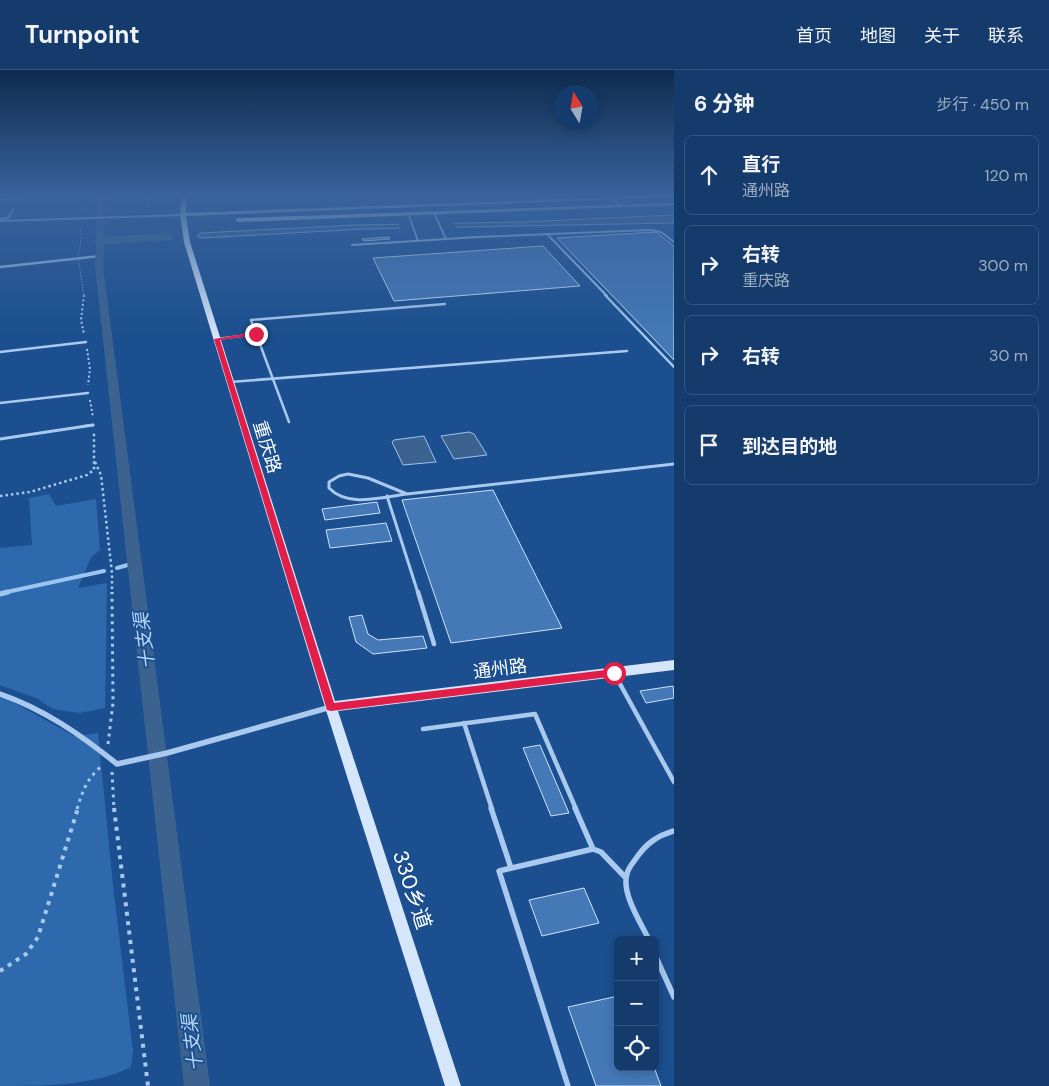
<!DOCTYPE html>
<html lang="zh">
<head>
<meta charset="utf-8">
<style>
  body { margin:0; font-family:"DM Sans","Noto Sans SC",sans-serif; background:#1d4271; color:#f1f3f6 }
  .controls { position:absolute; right:15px; bottom:15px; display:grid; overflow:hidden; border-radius:8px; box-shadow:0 2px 12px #0003 }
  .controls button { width:45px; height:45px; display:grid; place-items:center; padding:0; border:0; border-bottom:1px solid #33557e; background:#143b6b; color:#f1f3f6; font:25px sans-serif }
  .compass { position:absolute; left:554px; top:15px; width:45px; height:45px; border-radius:50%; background:#143b6b; box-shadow:0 2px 12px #0003; rotate:349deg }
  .stop { position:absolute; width:15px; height:15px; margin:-11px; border:4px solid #e11d48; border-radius:50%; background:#fff }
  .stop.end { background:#e11d48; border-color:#fff; box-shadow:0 1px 5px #0008 }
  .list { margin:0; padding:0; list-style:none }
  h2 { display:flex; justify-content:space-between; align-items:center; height:65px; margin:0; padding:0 20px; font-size:21px }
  h2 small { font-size:16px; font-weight:400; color:#9dadc1 }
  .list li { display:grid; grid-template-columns:32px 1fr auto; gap:15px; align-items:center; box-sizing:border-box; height:80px; margin:0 10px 10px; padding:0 10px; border:1px solid #33557e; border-radius:8px }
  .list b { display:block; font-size:19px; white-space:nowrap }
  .list p { margin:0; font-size:16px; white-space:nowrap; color:#9dadc1 }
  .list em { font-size:16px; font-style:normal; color:#9dadc1 }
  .icon { flex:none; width:28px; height:28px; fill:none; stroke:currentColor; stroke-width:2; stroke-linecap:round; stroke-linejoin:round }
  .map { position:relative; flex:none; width:674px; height:1016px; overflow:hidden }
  header { display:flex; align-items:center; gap:30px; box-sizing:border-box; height:70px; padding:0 25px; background:#143b6b; border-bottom:1px solid #33557e }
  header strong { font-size:24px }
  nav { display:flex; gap:28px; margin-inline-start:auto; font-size:18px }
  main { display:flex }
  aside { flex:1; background:#143b6b }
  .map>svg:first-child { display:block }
</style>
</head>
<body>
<header>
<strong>Turnpoint</strong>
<nav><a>首页</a><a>地图</a><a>关于</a><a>联系</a></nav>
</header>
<main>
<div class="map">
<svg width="674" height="1016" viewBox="0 0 674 1016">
  <rect width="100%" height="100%" fill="#1b4f8f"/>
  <path fill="#2e69ad" d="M49 424 56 436 96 429 100 480 91 487 78 518 107 513 105 638 80 643 53 639 38 629 0 615V478L32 475 29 428Z
    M0 628 13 632 74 666 98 663 113 815 133 981 131 997C94 1016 43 1016 0 1016Z"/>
  <path fill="#3c6290" stroke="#9cc4f0" d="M674 145V153L364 159 202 168 197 166 201 163 355 155 520 152Z
    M469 362 474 364 487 385 454 389 441 366Z
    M424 366 436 392 403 395 392 372 394 370Z"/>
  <path fill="#1b4f8f" d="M452 150 457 160 401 161 398 151Z"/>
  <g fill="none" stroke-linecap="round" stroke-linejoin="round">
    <path stroke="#9cc4f0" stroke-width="2.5" d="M0 149 8 148 13 140
      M0 197 100 186"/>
    <path stroke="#9cc4f0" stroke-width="4" d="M117 498 135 493
      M2 523 104 501"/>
    <path stroke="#9cc4f0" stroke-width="5" d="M0 524 8 522"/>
    <path fill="#3c6290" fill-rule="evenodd" d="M98 125H106L103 196 210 1016H184L95 196Z"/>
    <path fill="#3c6290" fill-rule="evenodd" d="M166 163 171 164 173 167 171 170 101 175 94 171 101 167Z"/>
  </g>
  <path fill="#4478b7" stroke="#cfe3fa" d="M656 162 674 176V290L557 168Z
    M389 167 390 169 364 171 362 169Z
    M543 176 580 216 394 231 373 188Z
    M493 420 562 558 451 573 402 430Z
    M377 432 380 443 325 450 322 439Z
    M386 453 392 471 330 478 326 460Z
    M362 545 368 564 378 570 423 566 427 578 373 584 356 572 349 547Z
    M673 616 674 628 646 633 640 621Z
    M540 675 569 743 551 746 523 678Z
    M584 818 599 853 542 866 529 830Z
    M618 926V997H654L661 1016H596L568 937Z"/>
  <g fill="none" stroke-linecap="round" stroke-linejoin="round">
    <path stroke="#a9c9ee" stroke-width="1" stroke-dasharray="1 2" stroke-linecap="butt" d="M148 125 149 138
      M83 141 88 136 89 125
      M80 155 81 171 78 186 84 226"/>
    <path stroke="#a9c9ee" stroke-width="2" stroke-dasharray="2 2.5" stroke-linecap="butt" d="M84 225 81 250 84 264
      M87 279 90 299 88 315
      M90 330 93 347"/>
    <path stroke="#a9c9ee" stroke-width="2.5" stroke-dasharray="2.5 3" stroke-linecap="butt" d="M95 392 101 405 112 503V523
      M0 426 30 422 87 405 94 400V363"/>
    <path stroke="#a9c9ee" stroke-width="3" stroke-dasharray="3 4.5" stroke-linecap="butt" d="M108 674 113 633 112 522
      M112 702 114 739
      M77 739C83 720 87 708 103 695"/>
    <path stroke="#a9c9ee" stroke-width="4" stroke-dasharray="4 5.5" stroke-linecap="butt" d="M114 738 148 1016
      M0 901 26 884 38 867 78 738"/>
    <path stroke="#a9c9ee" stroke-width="2" d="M0 129 21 128
      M408 143 418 171
      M434 143 446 169
      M0 151 183 145
      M547 164 607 226
      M352 175 477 167 650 160 661 162 674 172"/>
    <path stroke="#a9c9ee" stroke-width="2.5" d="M605 225 674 297
      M217 269 256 264
      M0 282 86 272
      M230 312 627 281
      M0 333 88 323
      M289 352 251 250 445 234
      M85 356 93 355"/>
    <path stroke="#a9c9ee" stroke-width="3" d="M0 369 93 355
      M348 404 368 408 407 424C382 427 348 438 329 418V412L339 406Z
      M407 424 674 394
      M387 426 418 523"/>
    <path stroke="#a9c9ee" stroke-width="4.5" d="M418 522 434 574
      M614 603 674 712
      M464 653 492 739
      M423 659 535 644 576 739"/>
    <path stroke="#a9c9ee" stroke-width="5.5" d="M491 738 511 798
      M575 738 593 779
      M649 870C641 853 621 823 627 804 628 798 633 793 637 787 647 773 657 766 674 761
      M655 885 674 927
      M568 1016 499 801 593 779 601 782 626 808"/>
    <path stroke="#a9c9ee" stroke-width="2.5" d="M608 125 621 136"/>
    <path stroke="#a9c9ee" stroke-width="5.5" d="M0 624C44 639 81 665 117 694L167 683 331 637"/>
    <path fill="#d6e6fa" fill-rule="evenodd" d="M182 125H186V143L674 125V127L186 146 190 172 335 631 674 590V600L338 641 461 1016H445L325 637 184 172 180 145Z
      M674 133V135L238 152 235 150 238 148Z"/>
  </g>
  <linearGradient id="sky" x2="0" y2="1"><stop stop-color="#0f2b4f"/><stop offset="0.47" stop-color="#39639b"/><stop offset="1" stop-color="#39639b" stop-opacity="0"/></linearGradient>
  <rect width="674" height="267" fill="url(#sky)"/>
  <path fill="#e11d48" d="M256 262 258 265 220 270 334 633 614 599 617 600V606L331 641 327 640 214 269Z"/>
  <g text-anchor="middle" stroke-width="4" stroke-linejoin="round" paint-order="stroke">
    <g font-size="18" fill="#fff" stroke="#1b4f8f">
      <text transform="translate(267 377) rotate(73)" y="6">重庆路</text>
      <text transform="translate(500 599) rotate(-7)" y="6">通州路</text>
    </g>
    <g font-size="19" font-style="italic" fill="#b5d3f5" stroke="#1b4f8f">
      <text transform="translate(144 571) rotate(-97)" y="7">十支渠</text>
      <text transform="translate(192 973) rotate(-97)" y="7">十支渠</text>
    </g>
    <g font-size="21" fill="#fff" stroke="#1b4f8f">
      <text transform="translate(412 820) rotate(72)" y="7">330乡道</text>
    </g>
  </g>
</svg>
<div class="controls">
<button>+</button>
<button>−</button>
<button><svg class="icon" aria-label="locate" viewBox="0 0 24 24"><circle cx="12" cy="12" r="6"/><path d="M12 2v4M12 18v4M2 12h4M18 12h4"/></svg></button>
</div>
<svg class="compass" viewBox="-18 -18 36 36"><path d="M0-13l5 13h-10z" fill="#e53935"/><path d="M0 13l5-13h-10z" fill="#9dadc1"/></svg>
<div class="stop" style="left:614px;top:603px"></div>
<div class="stop end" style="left:256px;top:264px"></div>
</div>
<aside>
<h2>6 分钟<small>步行 · 450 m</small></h2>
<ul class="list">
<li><svg class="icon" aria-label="ahead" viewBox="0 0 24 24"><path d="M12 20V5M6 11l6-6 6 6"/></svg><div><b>直行</b><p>通州路</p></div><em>120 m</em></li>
<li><svg class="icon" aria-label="right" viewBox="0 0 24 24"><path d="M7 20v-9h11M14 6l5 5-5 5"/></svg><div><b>右转</b><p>重庆路</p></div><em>300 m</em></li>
<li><svg class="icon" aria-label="right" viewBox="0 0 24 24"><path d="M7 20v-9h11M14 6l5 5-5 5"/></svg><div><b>右转</b></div><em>30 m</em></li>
<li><svg class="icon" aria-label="arrive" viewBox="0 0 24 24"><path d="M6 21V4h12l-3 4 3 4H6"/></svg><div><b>到达目的地</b></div></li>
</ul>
</aside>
</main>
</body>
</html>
